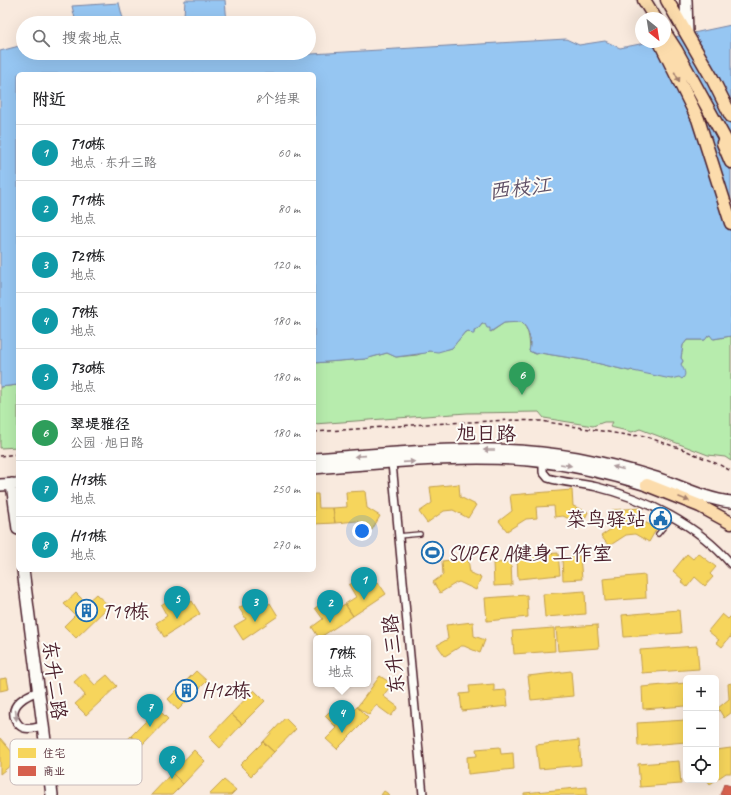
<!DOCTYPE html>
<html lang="zh">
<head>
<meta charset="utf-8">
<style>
  body { margin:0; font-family:Caveat,"LXGW WenKai TC",sans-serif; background:#f6f6f6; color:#202124 }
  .controls { position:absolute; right:12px; bottom:12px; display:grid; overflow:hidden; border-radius:6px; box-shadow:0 4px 16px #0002 }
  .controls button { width:36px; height:36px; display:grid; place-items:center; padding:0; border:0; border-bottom:1px solid #e0e0e0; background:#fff; color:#202124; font:20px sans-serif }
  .compass { position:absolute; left:635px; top:12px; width:36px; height:36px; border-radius:50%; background:#fff; box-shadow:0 4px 16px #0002; rotate:150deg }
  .you { position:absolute; left:362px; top:531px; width:14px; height:14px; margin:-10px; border:3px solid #fff; border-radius:50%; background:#1a73e8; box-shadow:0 0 0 6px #1a73e833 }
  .badge { display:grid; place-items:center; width:26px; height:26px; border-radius:50%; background:#d93025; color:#fff; font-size:13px; font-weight:700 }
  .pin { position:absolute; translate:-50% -33px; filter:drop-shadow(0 1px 2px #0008) }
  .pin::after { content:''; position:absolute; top:21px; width:14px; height:12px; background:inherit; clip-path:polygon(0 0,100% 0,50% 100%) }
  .popup { position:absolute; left:313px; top:635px; width:58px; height:52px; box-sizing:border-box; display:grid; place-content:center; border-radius:6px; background:#fff; filter:drop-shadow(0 1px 3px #0005); font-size:13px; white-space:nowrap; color:#757577 }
  .popup b { font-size:15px; color:#202124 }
  .popup::after { content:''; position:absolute; left:50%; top:100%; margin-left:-8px; border:8px solid transparent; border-top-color:#fff }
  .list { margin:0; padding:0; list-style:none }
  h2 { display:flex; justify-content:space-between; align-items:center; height:52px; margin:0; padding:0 16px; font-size:17px }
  h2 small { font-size:13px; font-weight:400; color:#757577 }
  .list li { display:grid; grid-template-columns:26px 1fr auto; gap:12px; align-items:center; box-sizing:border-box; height:56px; padding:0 16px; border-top:1px solid #e0e0e0 }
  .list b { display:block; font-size:15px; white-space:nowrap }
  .list p { margin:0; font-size:13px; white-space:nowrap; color:#757577 }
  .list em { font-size:13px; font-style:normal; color:#757577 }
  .icon { flex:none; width:22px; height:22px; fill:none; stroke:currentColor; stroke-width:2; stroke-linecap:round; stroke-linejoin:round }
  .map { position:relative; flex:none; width:731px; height:795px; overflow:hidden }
  .search { position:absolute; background:#fff; box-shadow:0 4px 16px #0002; left:16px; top:16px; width:300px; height:44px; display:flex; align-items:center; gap:10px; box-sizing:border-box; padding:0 14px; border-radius:22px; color:#757577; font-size:15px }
  .panel { position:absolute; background:#fff; box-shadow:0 4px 16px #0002; left:16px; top:72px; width:300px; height:500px; border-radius:6px }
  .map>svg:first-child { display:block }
</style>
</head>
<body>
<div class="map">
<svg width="731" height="795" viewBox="0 0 731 795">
  <rect width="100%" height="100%" fill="#f9eade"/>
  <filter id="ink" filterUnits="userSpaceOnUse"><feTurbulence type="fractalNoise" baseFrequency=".025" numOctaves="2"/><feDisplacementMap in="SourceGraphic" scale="8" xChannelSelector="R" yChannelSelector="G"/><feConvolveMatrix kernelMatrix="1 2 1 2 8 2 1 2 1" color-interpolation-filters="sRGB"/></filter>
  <g filter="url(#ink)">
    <path fill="#b7ecad" stroke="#80866c" d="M512 322H521C529 329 529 338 530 348L529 351 536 354 540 353 584 360 629 371 632 370 673 379 674 378 683 361 681 358 683 345 687 340H705L708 336 710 335 714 339 731 336V461L725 457 708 455 640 429 632 432 610 427 613 422H604L593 426 544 418 539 412 467 413 314 424V363L365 359 387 353 396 357 417 355 428 351 448 349 452 348 465 332 469 331 474 333V330L479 328 482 324H485L490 328 491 332 504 323Z
      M18 385V447L0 448V387Z"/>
    <path fill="#96c6f2" stroke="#7883a2" d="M185 0H225L227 23H173L179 20 184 16Z
      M119 3 124 23H76L72 6Z
      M731 25V336L713 339 710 335 708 336 705 340H687L683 345 681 358 683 361 681 364C683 369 688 374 682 379L679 377 671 379 633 371 632 370 629 371 584 360 540 353 536 354 529 351C532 341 529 328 521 322L504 323 490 332V328H487L485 324H482L479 328 474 330V334H472L469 331 465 332 452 348 438 352 428 351 426 353 396 357 387 353 365 359 314 363V74H18V385L0 387V51L23 45V53H250L251 56 261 57 566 39 579 45 605 41 620 48 650 42H665V39Z"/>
    <path fill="#f6d55c" stroke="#c29e4d" d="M459 484 460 497 476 505 468 518 453 510 444 511 427 523 419 512 432 503 430 487Z
      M572 490 573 506 588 512 582 525 563 516 555 517 554 506 536 507 537 518 526 519 507 531 499 521 512 511 510 495Z
      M365 491 367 508 380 516 372 530 357 521 335 523 333 508 347 507 346 492Z
      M314 494H318L319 508H333L335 523 314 524Z
      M641 508 642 521 657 528 649 542 635 534 626 535 609 546 601 536 614 527 612 510Z
      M558 553 560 575 518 579 517 556Z
      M698 553 716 567 710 574 713 577 705 586 695 577 687 587 681 582 683 580 673 571 687 554 693 559Z
      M580 556 582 579 563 580 562 557Z
      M468 558 470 573 481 577 476 590 459 582 456 583 440 593 433 582 443 575 442 561Z
      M511 562 512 585 494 586 493 563Z
      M645 575 646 598 605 601 603 579Z
      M359 579 366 590 378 582 386 594 353 616 345 604 356 597 349 585Z
      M585 591 586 614 545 617 543 594Z
      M76 593 86 603 96 594 109 606 76 638 64 626 75 615 64 604Z
      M527 595 528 617 487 621 485 598Z
      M173 597 180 608 192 601 200 614 164 637 156 623 167 616 161 605Z
      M251 600 258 611 270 603 278 616 243 640 234 626 246 619 239 608Z
      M325 601 332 612 345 604 353 616 319 638 312 627 323 619 315 608Z
      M679 610 681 633 624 637 622 615Z
      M722 614 728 619 731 616V638L730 637 722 647 716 642 719 640 708 631Z
      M473 622 474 636 485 640 480 653 464 646H461L445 656 437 645 448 639 446 625Z
      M597 625 599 648 558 651 556 628Z
      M554 628 555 651 514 654 512 631Z
      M697 646 699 669 642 673 640 650Z
      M196 671 207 681 178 710 168 699Z
      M571 671 573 696 531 700 528 676Z
      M84 673 95 685 107 675 117 686 86 715 75 704 85 695 74 682Z
      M380 676 392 684 383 696 398 707 391 716 376 705 369 715 357 707Z
      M7 678 9 689 0 691V679Z
      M686 683V706L643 709 642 687Z
      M731 683V713L724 718 718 708 729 699 728 684Z
      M494 684V691L506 690 508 706 462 711 460 694 470 693 469 686Z
      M254 690 265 701 242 724 231 714Z
      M335 706 346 718 357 707 368 718 337 749 326 739 337 728 325 716Z
      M158 709 168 719 142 746 131 736Z
      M231 714 242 724 220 748 209 737Z
      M285 718 296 729 274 752 263 742Z
      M686 720V742L638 746 637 723Z
      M131 736 142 746 114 774 103 764Z
      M0 738 12 752 20 751 22 761 11 765 0 774Z
      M579 740 581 765 539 769 536 745Z
      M263 742 274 752 251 776 240 765Z
      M500 747 501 754 513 753 514 769 468 774 467 757 477 756 476 749Z
      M731 748V773H726L716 780V750Z
      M194 750 205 761 183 784 172 773Z
      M679 761 681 784 640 787 638 764Z
      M172 773 183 784 172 795H151Z
      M224 780 236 790 231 795H209Z
      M707 780H716L710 784Z
      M587 787V795H524V793Z
      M384 791 390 795H381Z"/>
    <path fill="#d6604d" stroke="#ac4c43" d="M724 784 731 786V795H720Z"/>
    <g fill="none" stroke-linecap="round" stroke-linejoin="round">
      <defs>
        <path id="lane" d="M658 534 672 517
          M398 536 420 534"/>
        <path id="street" d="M543 462V472L548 478C564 483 581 483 597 487 646 499 698 525 731 564
          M392 463 423 795
          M39 691C27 695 9 704 15 719 17 723 20 727 24 728 30 730 37 727 43 726"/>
        <path id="secondary" d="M686 0 687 35
          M314 459C401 453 490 442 577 458 603 463 630 470 656 478 680 486 705 499 731 502
          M314 468C385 463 458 454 529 460 569 464 609 473 647 485
          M12 484 18 529
          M0 485 18 484
          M23 570 52 795"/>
        <path id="primary" d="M644 0 655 18
          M667 0 712 78 731 116
          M665 33 676 50 731 150
          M660 42 698 119 731 223
          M723 143 731 162
          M647 485 700 506 731 523"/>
      </defs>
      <use href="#lane" stroke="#4a1f2b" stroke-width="6"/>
      <use href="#street" stroke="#4a1f2b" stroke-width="10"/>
      <use href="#secondary" stroke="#4a1f2b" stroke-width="14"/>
      <use href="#primary" stroke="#4a1f2b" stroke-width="15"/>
      <path stroke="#4a1f2b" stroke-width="1.5" stroke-dasharray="4 3" stroke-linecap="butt" d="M314 432 427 424 513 420 541 421 632 436 641 435 682 449 718 464 731 471
        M0 456 18 454"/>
      <use href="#lane" stroke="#fdfcf7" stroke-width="3.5"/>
      <use href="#street" stroke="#fdfcf7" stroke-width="7"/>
      <use href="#secondary" stroke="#fdfcf7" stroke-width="11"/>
      <use href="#primary" stroke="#fcdcac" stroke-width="12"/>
    </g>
    <defs><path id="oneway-solid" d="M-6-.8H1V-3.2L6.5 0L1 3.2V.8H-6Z"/></defs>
    <g fill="#a37e6c">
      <use href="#oneway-solid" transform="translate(677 77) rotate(63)"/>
      <use href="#oneway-solid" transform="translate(684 499) rotate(22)"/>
    </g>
    <g fill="#ac999b">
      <use href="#oneway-solid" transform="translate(489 450) rotate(-180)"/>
      <use href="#oneway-solid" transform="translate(360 456) rotate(176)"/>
      <use href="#oneway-solid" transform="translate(409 462) rotate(-4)"/>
      <use href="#oneway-solid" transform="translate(566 465) rotate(9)"/>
      <use href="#oneway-solid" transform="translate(618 468) rotate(-165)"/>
      <use href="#oneway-solid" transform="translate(16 715) rotate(85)"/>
    </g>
  </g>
  <defs>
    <symbol id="civic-ring" viewBox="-11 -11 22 22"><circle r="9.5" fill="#fdfcf7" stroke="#1f6fb2" stroke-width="1.5"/><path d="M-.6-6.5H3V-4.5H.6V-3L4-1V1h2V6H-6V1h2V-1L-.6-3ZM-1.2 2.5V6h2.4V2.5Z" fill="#1f6fb2"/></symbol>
    <symbol id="stadium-ring" viewBox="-11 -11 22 22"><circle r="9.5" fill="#fdfcf7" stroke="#1f6fb2" stroke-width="1.5"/><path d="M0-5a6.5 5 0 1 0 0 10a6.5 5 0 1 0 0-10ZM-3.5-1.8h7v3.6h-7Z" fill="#1f6fb2"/></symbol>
    <symbol id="building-ring" viewBox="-11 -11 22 22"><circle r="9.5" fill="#fdfcf7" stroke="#1f6fb2" stroke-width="1.5"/><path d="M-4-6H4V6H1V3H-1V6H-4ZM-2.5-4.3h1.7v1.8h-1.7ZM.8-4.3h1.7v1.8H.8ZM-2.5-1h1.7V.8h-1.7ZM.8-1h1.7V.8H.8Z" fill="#1f6fb2"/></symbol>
  </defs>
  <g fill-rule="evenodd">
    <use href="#civic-ring" x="648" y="506" width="25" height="25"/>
    <use href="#stadium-ring" x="420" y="540" width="25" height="25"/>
    <use href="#building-ring" x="74" y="598" width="25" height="25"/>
    <use href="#building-ring" x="174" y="678" width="25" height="25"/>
  </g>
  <g text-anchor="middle" stroke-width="4" stroke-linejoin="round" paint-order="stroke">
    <g font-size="20" fill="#4a1f2b" stroke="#fdfcf7">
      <text transform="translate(486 433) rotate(1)" y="7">旭日路</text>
      <text transform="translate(393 654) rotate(-95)" y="7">东升三路</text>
      <text transform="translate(55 680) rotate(83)" y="7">东升二路</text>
    </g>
    <g font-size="20" fill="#4a1f2b" stroke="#fdfcf7" text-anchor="start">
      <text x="646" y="526" text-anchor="end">菜鸟驿站</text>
      <text x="448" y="560">SUPER A健身工作室</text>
      <text x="102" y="618">T19栋</text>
      <text x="202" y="697">H12栋</text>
    </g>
    <g font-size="21" font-style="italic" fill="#615167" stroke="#fdfcf7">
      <text transform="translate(520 188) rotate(-7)" y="7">西枝江</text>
    </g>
  </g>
  <rect x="10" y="739" width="132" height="46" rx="6" fill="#fdfcf7" stroke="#c7baba" stroke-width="1"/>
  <rect x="18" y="748" width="18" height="10" fill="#f6d55c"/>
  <rect x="18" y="766" width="18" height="10" fill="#d6604d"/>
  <g font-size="11" fill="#4a1f2b">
    <text x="43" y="757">住宅</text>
    <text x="43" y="775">商业</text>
  </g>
</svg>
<div class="controls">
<button>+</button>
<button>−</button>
<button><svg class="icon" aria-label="locate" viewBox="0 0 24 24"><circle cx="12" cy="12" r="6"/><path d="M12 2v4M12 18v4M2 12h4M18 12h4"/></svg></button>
</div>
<svg class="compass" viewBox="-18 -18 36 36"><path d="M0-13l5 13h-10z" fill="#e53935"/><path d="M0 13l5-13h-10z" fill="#757577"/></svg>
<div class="you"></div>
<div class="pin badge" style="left:364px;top:600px;background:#0f9aa8">1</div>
<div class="pin badge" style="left:330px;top:623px;background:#0f9aa8">2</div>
<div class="pin badge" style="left:255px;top:622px;background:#0f9aa8">3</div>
<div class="pin badge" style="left:342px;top:733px;background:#0f9aa8">4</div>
<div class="popup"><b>T9栋</b>地点</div>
<div class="pin badge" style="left:177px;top:619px;background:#0f9aa8">5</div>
<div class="pin badge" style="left:522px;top:395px;background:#2e9e5b">6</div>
<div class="pin badge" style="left:150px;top:727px;background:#0f9aa8">7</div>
<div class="pin badge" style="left:172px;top:779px;background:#0f9aa8">8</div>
<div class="search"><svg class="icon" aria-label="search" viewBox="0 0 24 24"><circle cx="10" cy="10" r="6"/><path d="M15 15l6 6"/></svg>搜索地点</div>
<section class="panel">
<h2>附近<small>8个结果</small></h2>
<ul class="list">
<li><span class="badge" style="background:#0f9aa8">1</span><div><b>T10栋</b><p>地点 · 东升三路</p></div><em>60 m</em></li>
<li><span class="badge" style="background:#0f9aa8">2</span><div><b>T11栋</b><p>地点</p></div><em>80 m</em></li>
<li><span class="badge" style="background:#0f9aa8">3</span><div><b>T29栋</b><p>地点</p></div><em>120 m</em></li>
<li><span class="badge" style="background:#0f9aa8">4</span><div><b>T9栋</b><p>地点</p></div><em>180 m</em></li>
<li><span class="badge" style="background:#0f9aa8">5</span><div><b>T30栋</b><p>地点</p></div><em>180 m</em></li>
<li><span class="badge" style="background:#2e9e5b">6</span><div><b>翠堤雅径</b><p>公园 · 旭日路</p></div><em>180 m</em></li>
<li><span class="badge" style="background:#0f9aa8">7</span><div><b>H13栋</b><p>地点</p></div><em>250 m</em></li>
<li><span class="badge" style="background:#0f9aa8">8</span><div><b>H11栋</b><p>地点</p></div><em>270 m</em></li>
</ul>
</section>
</div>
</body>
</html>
